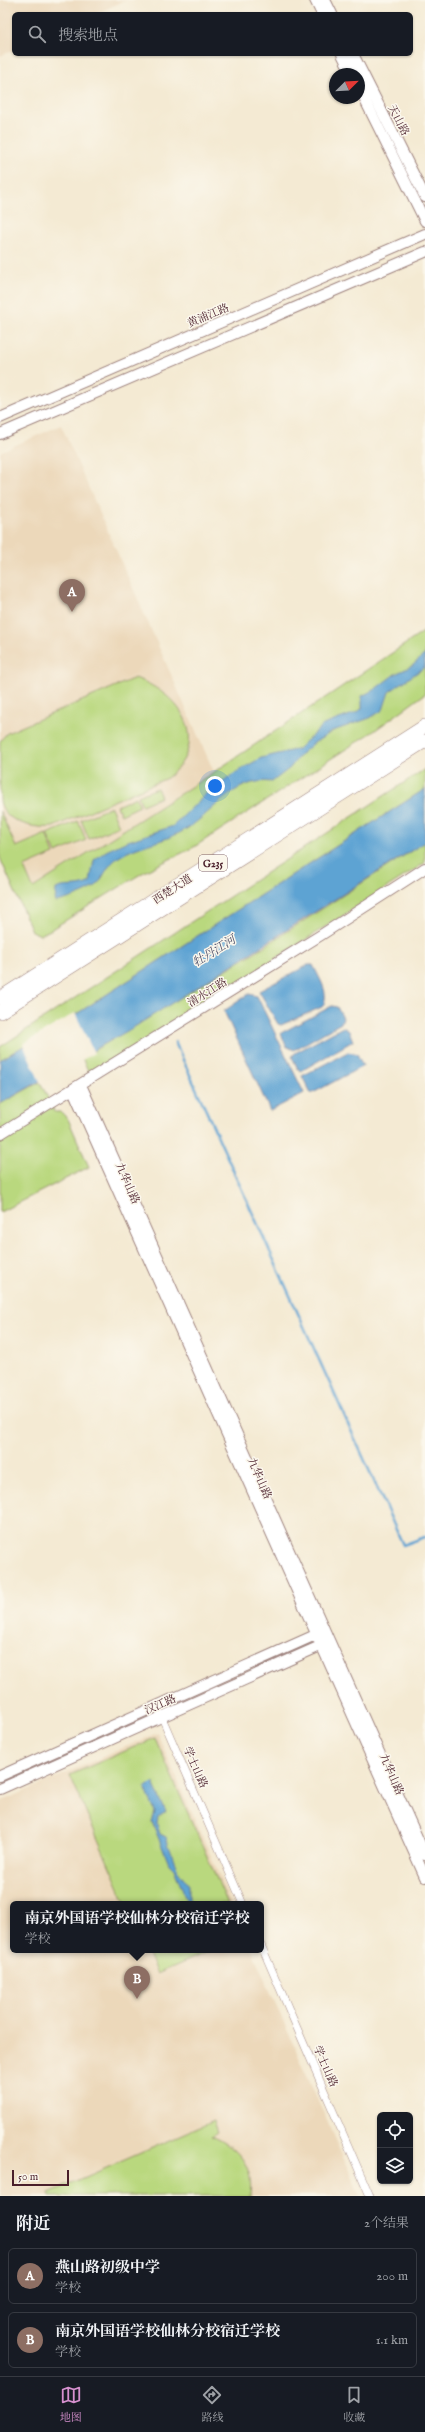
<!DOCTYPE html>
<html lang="zh">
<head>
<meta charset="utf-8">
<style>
  body { margin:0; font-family:"IM FELL English","Noto Serif SC",serif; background:#20242c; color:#f1f3f6 }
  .controls { position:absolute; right:12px; bottom:12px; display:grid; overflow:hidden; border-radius:6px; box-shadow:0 1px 3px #0004 }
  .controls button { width:36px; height:36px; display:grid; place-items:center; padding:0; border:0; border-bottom:1px solid #363941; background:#171b24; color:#f1f3f6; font:20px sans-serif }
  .compass { position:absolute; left:329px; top:68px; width:36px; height:36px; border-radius:50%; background:#171b24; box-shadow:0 1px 3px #0004; rotate:66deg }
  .scale { position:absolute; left:12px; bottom:10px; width:57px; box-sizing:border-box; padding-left:4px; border:2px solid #4a1f2b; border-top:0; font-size:11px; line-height:14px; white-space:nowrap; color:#4a1f2b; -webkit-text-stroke:3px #fbf7ec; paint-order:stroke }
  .you { position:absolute; left:215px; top:786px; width:14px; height:14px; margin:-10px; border:3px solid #fff; border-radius:50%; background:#1a73e8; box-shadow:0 0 0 6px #1a73e833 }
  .badge { display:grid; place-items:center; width:26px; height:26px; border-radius:50%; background:#d690ce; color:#fff; font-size:13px; font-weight:700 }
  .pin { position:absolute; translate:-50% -33px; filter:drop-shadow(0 1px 2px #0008) }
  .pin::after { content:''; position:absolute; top:21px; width:14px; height:12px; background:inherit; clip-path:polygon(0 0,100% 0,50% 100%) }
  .popup { position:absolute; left:10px; top:1901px; width:254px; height:52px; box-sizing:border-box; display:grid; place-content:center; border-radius:6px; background:#171b24; filter:drop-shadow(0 1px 3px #0005); font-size:13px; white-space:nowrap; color:#9ea1a6 }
  .popup b { font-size:15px; color:#f1f3f6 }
  .popup::after { content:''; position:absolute; left:50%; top:100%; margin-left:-8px; border:8px solid transparent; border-top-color:#171b24 }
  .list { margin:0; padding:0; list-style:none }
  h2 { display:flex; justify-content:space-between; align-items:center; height:52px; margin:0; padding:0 16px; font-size:17px }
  h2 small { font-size:13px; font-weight:400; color:#9ea1a6 }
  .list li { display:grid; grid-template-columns:26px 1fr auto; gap:12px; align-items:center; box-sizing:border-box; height:56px; margin:0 8px 8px; padding:0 8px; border:1px solid #363941; border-radius:6px }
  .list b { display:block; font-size:15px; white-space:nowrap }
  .list p { margin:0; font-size:13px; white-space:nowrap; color:#9ea1a6 }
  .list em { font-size:13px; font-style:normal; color:#9ea1a6 }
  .icon { flex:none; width:22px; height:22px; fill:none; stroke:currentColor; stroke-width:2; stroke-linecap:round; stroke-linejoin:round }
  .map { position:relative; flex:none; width:425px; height:2196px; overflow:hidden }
  .search { position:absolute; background:#171b24; box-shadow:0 1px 3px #0004; left:12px; right:12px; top:12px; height:44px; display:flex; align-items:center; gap:10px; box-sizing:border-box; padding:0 14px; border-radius:6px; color:#9ea1a6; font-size:15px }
  .sheet { height:180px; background:#171b24 }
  nav { display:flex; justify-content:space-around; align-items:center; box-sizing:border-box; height:56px; border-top:1px solid #363941; background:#171b24; font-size:11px; color:#9ea1a6 }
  nav a { display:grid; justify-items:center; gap:2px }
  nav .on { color:#d690ce }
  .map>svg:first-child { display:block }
</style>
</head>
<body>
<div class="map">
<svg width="425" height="2196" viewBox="0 0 425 2196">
  <rect width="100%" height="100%" fill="#fbf7ec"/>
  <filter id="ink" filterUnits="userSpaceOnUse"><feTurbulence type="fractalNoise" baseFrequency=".025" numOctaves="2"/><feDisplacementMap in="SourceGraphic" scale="8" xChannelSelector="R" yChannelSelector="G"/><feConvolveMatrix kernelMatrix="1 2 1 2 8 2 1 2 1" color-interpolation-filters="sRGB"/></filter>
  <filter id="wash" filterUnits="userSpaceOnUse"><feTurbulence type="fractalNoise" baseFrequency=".012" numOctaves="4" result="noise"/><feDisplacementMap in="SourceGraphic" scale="16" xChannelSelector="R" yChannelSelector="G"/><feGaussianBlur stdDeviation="0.9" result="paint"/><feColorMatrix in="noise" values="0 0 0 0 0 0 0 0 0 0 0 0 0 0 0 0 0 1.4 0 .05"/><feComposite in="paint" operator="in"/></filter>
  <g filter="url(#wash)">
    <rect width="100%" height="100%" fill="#f4ead3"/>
    <path fill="#ecd8ba" d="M0 0H126L95 14H14V50L0 56Z
      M61 425 214 772 33 888 0 811V452Z
      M157 1733 232 1904H13V1950H252L360 2196H0V1802Z"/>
    <path fill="#b9d87e" stroke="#827c54" d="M425 631V694L374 731 194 847 144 872 50 930 40 935 32 931 0 858V811L16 847 46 834 54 854 24 867 33 888 214 772Z
      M135 678C181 694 213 741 167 778L53 827C35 829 3 823 0 800 0 781 0 760 0 741L7 733Z
      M425 769V789L61 1024 0 1060V1047Z
      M157 788 161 797 142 805 138 796Z
      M136 797 140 806 121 815 117 806Z
      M111 807 119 826 89 839 81 820Z
      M78 821 86 840 56 853 47 834Z
      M425 842V863L91 1077 82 1058 268 944Z
      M40 1082 55 1112H61L68 1119 89 1167 0 1212V1104Z
      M155 1738 228 1904H126L70 1775Z
      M146 1950H212L157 1974Z
      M214 2121 218 2132 212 2136C238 2148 254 2165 250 2196H50L49 2193Z"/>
    <path fill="#5da3d3" stroke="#54617f" d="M425 654V667L389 692 383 710 370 718 333 731 314 743 300 755 290 768 272 782C232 776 211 818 179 833 160 843 137 845 119 857 107 865 105 875 97 885 92 891 62 902 55 902L56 889C65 884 78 889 90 882L94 860 106 851 125 842 173 826 212 788 245 767 261 758 298 749 323 725 358 712 362 708V696L375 689 395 674 412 666Z
      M425 789V842L136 1026 0 1104V1060L61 1024Z
      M308 965H313C319 978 331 994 322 1007L281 1025 278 1024 259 991Z
      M249 994 257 996 304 1093 270 1111 224 1011Z
      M332 1006 337 1007 343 1018 341 1023 294 1050 286 1046 281 1033Z
      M343 1027 349 1031 353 1041 301 1071 298 1069 292 1057 295 1053Z
      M348 1052 357 1054 363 1066 311 1094 302 1076Z
      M153 1783 166 1812 158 1817 157 1824 160 1834 166 1837 177 1869 189 1885V1899L192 1904H188L174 1869 169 1864 152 1822 155 1812 145 1787Z"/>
    <path fill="#f4ead3" d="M75 1013 94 1053 41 1084 23 1044Z"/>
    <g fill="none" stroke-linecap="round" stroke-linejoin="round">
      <path stroke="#5da3d3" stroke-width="2.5" d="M175 1042 403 1545 425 1537"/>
    </g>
  </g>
  <g filter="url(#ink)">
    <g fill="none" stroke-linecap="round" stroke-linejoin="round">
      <defs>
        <path id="street" d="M157 1706 243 1904
          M261 1945 370 2196"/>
        <path id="secondary" d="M315 0 322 14
          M325 0 332 14
          M342 54 352 74
          M353 54 425 197
          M359 88 425 221
          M0 418 425 234
          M0 434 425 252
          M81 1085 425 1855
          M73 1090 425 1877
          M0 1134 321 935 425 868
          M0 1776 322 1632
          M0 1789 327 1643"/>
        <path id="highway" d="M0 998 425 726
          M0 1012 425 741"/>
      </defs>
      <use href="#street" stroke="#9f847f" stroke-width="8"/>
      <use href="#secondary" stroke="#9f847f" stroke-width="12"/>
      <use href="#highway" stroke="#9f847f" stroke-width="14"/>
      <use href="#street" stroke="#fff" stroke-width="7"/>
      <use href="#secondary" stroke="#fff" stroke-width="10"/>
      <use href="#highway" stroke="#fff" stroke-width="13"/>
    </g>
  </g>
  <g text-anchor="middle" stroke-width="3" stroke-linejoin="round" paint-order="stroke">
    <rect fill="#fbf7ec" stroke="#7f6065" stroke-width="1" x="199" y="855" width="28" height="16" rx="3"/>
    <g font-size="10" font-weight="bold" fill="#4a1f2b">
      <text x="213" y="867">G235</text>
    </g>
    <g font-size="11" fill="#4a1f2b" stroke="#fbf7ec">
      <text transform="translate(399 120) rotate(63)" y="4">天山路</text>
      <text transform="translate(208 315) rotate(-23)" y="4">黄浦江路</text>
      <text transform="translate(172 889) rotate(-33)" y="4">西楚大道</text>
      <text transform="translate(207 992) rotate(-32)" y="4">清水江路</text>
      <text transform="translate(128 1183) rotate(66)" y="4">九华山路</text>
      <text transform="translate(260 1478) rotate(66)" y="4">九华山路</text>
      <text transform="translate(160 1704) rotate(-24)" y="4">汉江路</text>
      <text transform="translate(196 1767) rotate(66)" y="4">学士山路</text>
      <text transform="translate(392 1774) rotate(66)" y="4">九华山路</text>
      <text transform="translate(326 2066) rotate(66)" y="4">学士山路</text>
    </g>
    <g font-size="12" font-style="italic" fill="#52546e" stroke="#fbf7ec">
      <text transform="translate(214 951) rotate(-32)" y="4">牡丹江河</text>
    </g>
  </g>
</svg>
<div class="controls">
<button><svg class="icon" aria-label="locate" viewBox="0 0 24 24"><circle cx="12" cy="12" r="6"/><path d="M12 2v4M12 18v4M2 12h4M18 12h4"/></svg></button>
<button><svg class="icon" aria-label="layers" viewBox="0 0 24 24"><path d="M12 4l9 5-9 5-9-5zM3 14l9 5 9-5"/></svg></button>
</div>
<svg class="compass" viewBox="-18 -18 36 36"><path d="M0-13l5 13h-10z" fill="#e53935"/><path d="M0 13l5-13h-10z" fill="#9ea1a6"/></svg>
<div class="scale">50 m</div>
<div class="you"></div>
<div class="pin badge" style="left:72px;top:612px;background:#8d6e63">A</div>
<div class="pin badge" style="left:137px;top:1999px;background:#8d6e63">B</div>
<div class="popup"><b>南京外国语学校仙林分校宿迁学校</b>学校</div>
<div class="search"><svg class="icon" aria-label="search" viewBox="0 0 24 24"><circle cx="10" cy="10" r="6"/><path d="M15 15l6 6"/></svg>搜索地点</div>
</div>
<section class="sheet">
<h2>附近<small>2个结果</small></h2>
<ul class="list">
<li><span class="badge" style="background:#8d6e63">A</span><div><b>燕山路初级中学</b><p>学校</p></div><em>200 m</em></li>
<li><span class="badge" style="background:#8d6e63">B</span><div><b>南京外国语学校仙林分校宿迁学校</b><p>学校</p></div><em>1.1 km</em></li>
</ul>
</section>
<nav>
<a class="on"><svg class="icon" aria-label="map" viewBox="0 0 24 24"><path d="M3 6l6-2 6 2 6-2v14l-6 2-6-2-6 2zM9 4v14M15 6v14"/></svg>地图</a>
<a><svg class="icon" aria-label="directions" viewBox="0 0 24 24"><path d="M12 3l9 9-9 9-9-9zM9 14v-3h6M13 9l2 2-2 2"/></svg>路线</a>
<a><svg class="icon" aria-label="saved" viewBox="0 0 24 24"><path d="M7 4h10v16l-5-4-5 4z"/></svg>收藏</a>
</nav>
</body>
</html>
